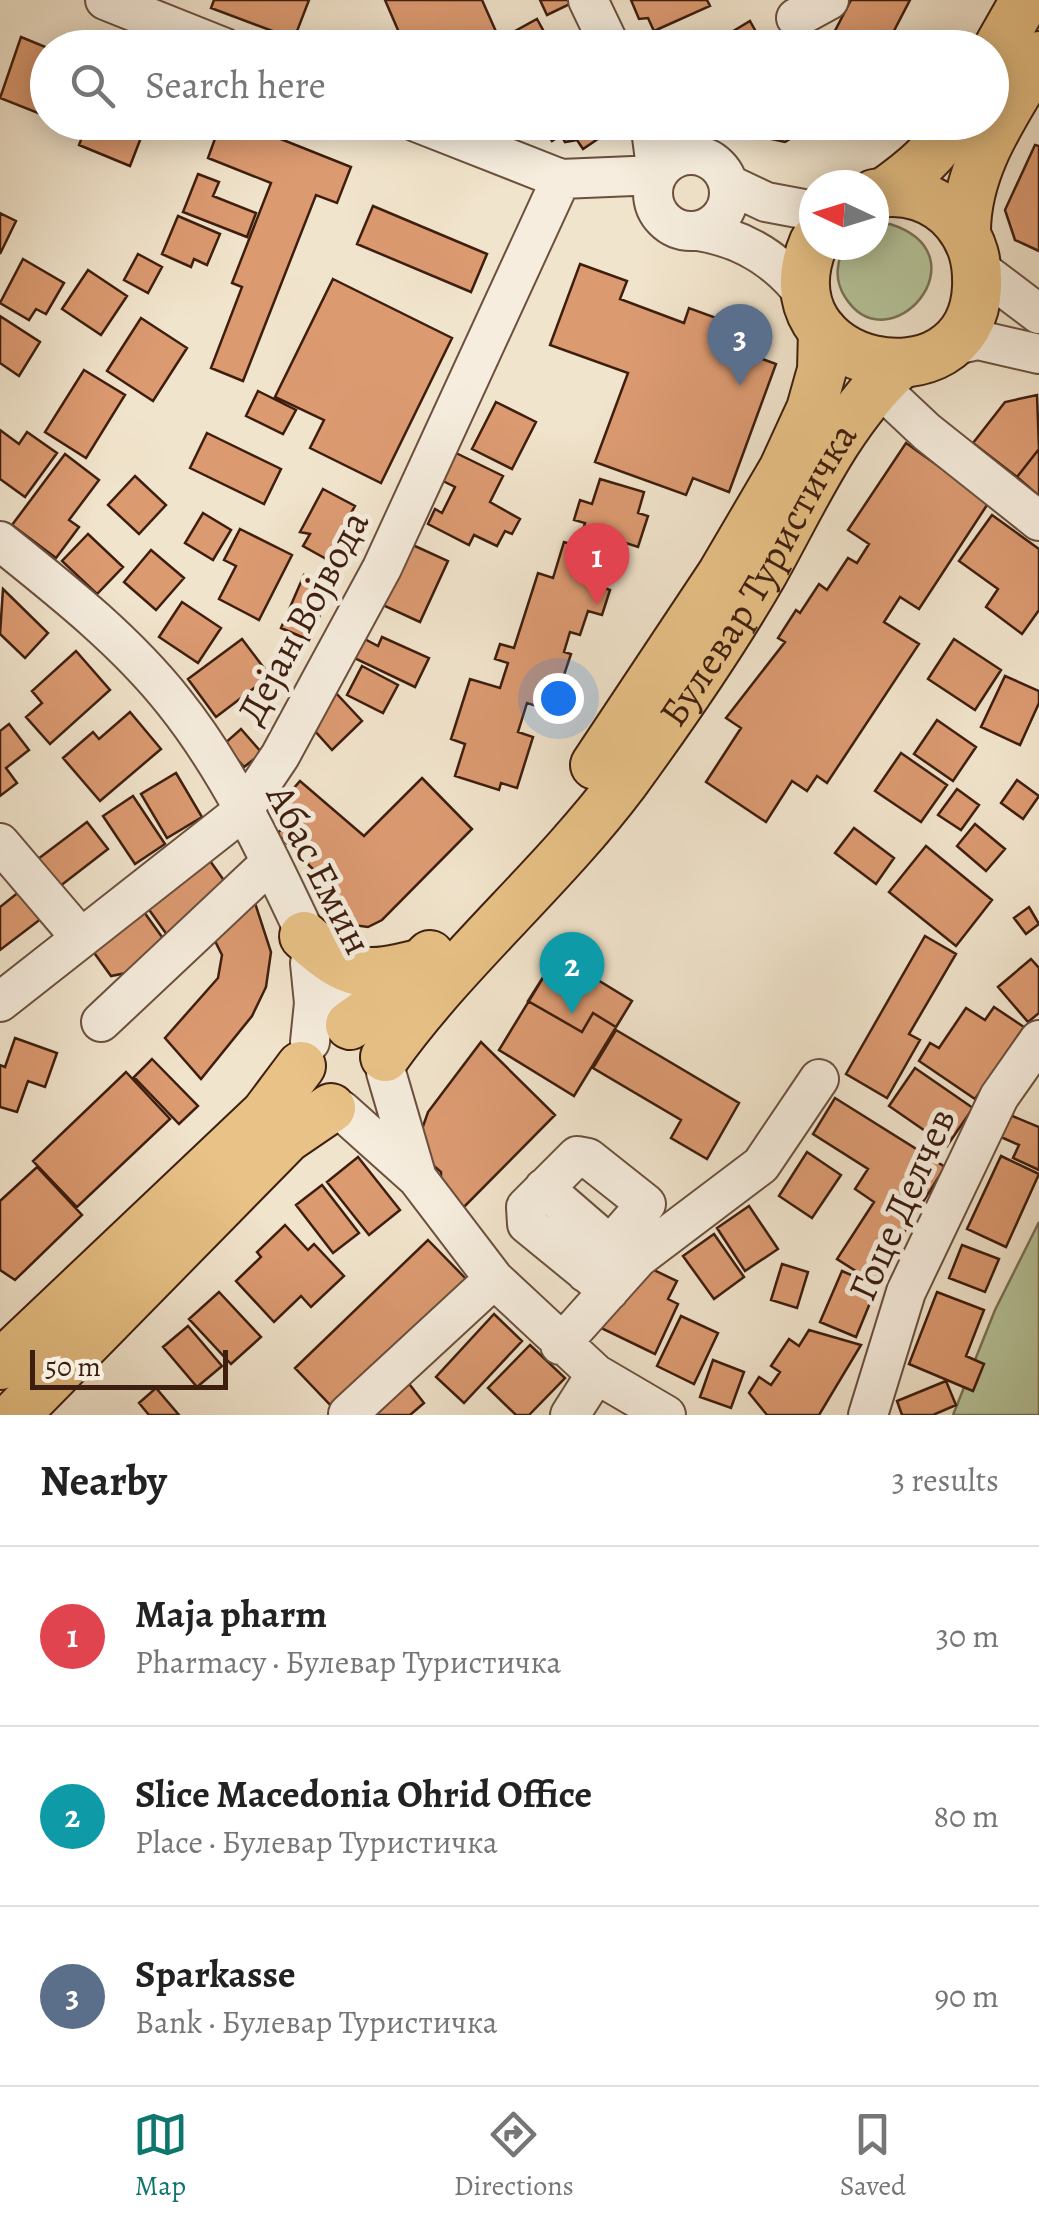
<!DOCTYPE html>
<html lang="en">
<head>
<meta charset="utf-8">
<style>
  body { margin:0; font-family:Alegreya,serif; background:#f6f6f6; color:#222 }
  .compass { position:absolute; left:799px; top:170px; width:90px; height:90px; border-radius:50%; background:#fff; box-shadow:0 5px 25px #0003; rotate:274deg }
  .scale { position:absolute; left:30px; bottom:25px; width:198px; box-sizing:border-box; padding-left:10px; border:5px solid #3e1e0f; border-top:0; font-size:28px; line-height:35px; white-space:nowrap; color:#3e1e0f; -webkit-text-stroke:8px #f6edde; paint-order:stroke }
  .you { position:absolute; left:558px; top:698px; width:35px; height:35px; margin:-25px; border:8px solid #fff; border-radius:50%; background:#1a73e8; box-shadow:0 0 0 15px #1a73e833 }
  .badge { display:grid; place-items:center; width:65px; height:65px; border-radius:50%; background:#0f766e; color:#fff; font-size:32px; font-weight:700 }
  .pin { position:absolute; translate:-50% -82px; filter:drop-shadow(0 2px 5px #0008) }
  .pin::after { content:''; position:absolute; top:52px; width:35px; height:30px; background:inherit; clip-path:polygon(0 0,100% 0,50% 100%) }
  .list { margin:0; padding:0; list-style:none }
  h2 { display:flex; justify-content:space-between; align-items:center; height:130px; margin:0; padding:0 40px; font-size:42px }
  h2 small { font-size:32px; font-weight:400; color:#767676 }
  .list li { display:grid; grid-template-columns:65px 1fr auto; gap:30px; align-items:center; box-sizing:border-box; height:180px; padding:0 40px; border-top:2px solid #e0e0e0 }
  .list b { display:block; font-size:38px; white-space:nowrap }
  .list p { margin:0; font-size:32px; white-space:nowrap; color:#767676 }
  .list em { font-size:32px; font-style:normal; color:#767676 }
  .icon { flex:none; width:55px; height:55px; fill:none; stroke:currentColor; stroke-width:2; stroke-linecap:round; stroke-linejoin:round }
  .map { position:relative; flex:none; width:1039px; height:1415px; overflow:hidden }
  .search { position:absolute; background:#fff; box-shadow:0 5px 25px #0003; left:30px; right:30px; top:30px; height:110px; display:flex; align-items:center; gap:25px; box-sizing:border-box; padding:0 35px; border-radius:55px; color:#767676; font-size:38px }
  .sheet { height:670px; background:#fff }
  nav { display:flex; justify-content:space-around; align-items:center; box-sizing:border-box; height:140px; border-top:2px solid #e0e0e0; background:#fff; font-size:28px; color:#767676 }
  nav a { display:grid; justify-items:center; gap:5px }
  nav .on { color:#0f766e }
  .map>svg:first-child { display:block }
</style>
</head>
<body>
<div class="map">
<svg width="1039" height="1415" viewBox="0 0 1039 1415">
  <rect width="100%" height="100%" fill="#f1e4cc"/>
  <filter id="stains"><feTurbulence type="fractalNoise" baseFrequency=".002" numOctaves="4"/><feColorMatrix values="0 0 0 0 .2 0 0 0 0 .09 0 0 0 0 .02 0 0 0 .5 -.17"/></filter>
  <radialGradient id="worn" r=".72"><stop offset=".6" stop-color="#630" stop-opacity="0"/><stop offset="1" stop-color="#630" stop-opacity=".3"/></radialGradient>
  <path fill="#b6c59b" stroke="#7a7255" stroke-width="2.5" d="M890 224C987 255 889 367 845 297 834 280 836 261 846 245H874V225Z
    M1039 1222V1415H953L995 1310Z"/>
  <path fill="#dc9a71" stroke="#3e1e0f" stroke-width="2.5" d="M214 0H309L294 39 211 8Z
    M385 0H482L498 36 470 48H376L401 37Z
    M540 0H570L572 3 547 15Z
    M631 0H707L710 6 654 31 648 18 639 19Z
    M851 0H910L885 48H826Z
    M537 19 553 48H498L495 42Z
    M750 21 765 48H705Z
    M21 37 48 48V117L0 98Z
    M61 122H147L130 166 79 145 84 132Z
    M221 122H238L351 167 337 203 316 195 243 381 211 368 242 287 232 283 271 183 208 158Z
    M539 122H623L583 149 577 140 565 142 561 135 552 141Z
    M761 122H817L785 142 771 139Z
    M1035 145 1039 146V251L1015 240 1005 210Z
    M198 174 219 182 213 196 256 213 247 237 183 212Z
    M373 206 487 254 471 292 357 244Z
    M0 213 16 221 0 254Z
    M178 216 220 234 207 265 194 259 191 267 162 254Z
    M138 254 162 267 148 293 124 280Z
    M23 259 64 283 46 314 36 309 29 320 0 303Z
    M580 264 627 281 620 299 684 323 689 308 730 323 722 344 776 364 729 492 693 478 686 495 595 462 628 373 550 345Z
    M88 270 127 296 101 335 62 309Z
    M333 279 452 338 381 483 310 448 324 420 275 397Z
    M0 316 40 342 19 376 0 363Z
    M141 318 187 348 153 401 107 371Z
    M84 370 125 395 86 458 45 432Z
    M258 391 296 410 283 434 246 416Z
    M1037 395 1039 449 1017 477 973 443 1005 402Z
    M496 402 536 422 512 469 472 449Z
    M0 430 19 444 27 432 57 453 25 497 0 479Z
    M207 433 281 469 264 504 190 468Z
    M906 443 989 502 919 609 900 597 884 622 919 644 827 783 817 776 807 791 792 781 766 822 706 782 741 728 726 718 785 642 778 638 796 610 800 613 819 584 827 590 848 558 857 563 869 544 848 530Z
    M1039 449V496L1017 477Z
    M456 453 503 476 490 502 520 519 512 534 505 531 497 546 474 535 469 545 428 524 435 509 442 513 455 487 443 481Z
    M65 454 99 480 69 520 79 527 56 558 12 525Z
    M135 476 166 505 139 534 108 505Z
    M600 479 644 492 638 513 648 516 638 547 623 542 616 562 605 558 597 585 610 590 602 615 588 611 580 635 570 632 564 652 571 654 561 684 551 681 543 708 527 703 518 732 533 737 517 788 501 783 499 790 455 776 465 744 451 739 470 679 500 688 508 663 495 659 500 644 514 648 538 573 553 578 564 542 578 546 585 523 574 520 580 500 592 504Z
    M323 489 355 506 337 538 350 545 339 566 303 546 310 534 300 532Z
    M203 513 231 530 213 560 185 543Z
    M992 515 1039 549V610L1022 634 986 607 998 589 959 561Z
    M240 529 292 555 259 620 219 599 236 566 224 560Z
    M88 534 123 567 97 594 62 561Z
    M404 541 448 561 420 622 376 602Z
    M151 550 184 578 156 610 124 582Z
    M304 575 332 587 309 640 281 628Z
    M3 589 48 633 25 658 0 634Z
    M182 602 221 628 198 663 159 637Z
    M359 636 378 646 382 637 429 658 415 687 350 656Z
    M242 639 270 676 216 717 188 679Z
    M954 639 1001 670 975 710 928 679Z
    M76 651 110 690 50 744 26 717 42 703 32 691Z
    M362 666 398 685 383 713 347 695Z
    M1005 676 1039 691V703L1020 745 981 727Z
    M335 692 362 721 332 750 305 720Z
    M130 712 161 749 100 801 63 758 93 732 99 739Z
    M937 720 976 747 953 781 914 754Z
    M9 724 29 750 6 768 17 783 0 796V731Z
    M241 729 262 753 244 767 224 744Z
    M901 753 947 785 921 822 875 791Z
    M176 773 202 817 167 838 141 794Z
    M422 778 472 829 382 920 368 927 353 925 340 918 337 908 313 883 318 874 277 834 287 823 274 811 300 781 364 836Z
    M1017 780 1039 796 1023 819 1001 803Z
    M957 789 979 805 961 830 938 815Z
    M133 796 165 844 135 864 103 816Z
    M87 822 108 849 55 890 34 862Z
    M975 824 1005 849 986 871 957 846Z
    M854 828 894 858 876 884 835 853Z
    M926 846 992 900 956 946 889 892Z
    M208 858 223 879 221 903 170 939 145 904Z
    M25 887 46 915 0 950V907Z
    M255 903 271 952 266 987 252 1016 201 1079 165 1038 218 978 222 955 213 937Z
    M139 905 167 944 126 973 111 976 87 943Z
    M1029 907 1039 924 1026 934 1014 918Z
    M925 936 956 954 909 1034 920 1040 887 1098 846 1074Z
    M557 955 632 1001 574 1096 499 1050Z
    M557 955 632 1001 616 1027 593 1013 582 1032 528 1001Z
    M1031 959 1039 968V1013L1028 1022 998 987Z
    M994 1007 1024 1027 975 1099 919 1061 930 1043 939 1048 966 1008 985 1020Z
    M616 1030 739 1103 707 1159 671 1138 681 1120 593 1068Z
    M15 1038 57 1053 45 1087 28 1081 17 1112 0 1107V1065L5 1067Z
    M481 1042 555 1115 458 1213 441 1188V1172L419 1153 421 1132 428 1112Z
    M152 1059 198 1106 179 1124 134 1077Z
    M915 1068 973 1108 947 1146 889 1106Z
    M126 1072 170 1119 77 1207 33 1161Z
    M835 1098 945 1167 873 1282 837 1259 874 1202 855 1189 868 1169 813 1134Z
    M1010 1115 1039 1127V1170L1013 1158 1019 1145 1001 1137Z
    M807 1152 841 1175 812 1218 779 1196Z
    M1001 1156 1039 1174 1006 1247 967 1229Z
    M358 1157 400 1210 369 1235 327 1182Z
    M37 1167 82 1215 15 1280 0 1270V1201Z
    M322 1185 359 1233 333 1253 296 1205Z
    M749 1206 778 1249 745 1271 717 1228Z
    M285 1225 308 1250 314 1244 344 1276 311 1307 301 1296 274 1322 236 1281 261 1257 257 1252Z
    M714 1234 744 1277 714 1299 683 1256Z
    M428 1240 469 1282 335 1410 295 1368Z
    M962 1245 999 1259 985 1292 949 1278Z
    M639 1263 677 1281 668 1299 678 1304 655 1354 597 1326Z
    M782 1264 808 1272 797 1308 771 1300Z
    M842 1271 877 1286 856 1337 820 1322Z
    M219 1292 261 1337 231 1364 189 1319Z
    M937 1292 984 1310 966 1356 984 1364 973 1391 909 1364Z
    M494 1314 522 1341 464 1403 436 1377Z
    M681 1316 718 1333 694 1384 657 1366Z
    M188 1326 222 1366 197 1387 163 1347Z
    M809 1330 861 1345 819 1415H767L749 1393 759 1377 771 1385 780 1372 771 1366 789 1339 799 1346Z
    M530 1345 565 1378 529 1415H516L488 1388Z
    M713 1360 744 1372 731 1408 700 1397Z
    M403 1376 424 1403 410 1415H376L368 1405Z
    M946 1381 956 1405 933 1415H902L897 1401Z
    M156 1388 179 1415H149L139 1403Z"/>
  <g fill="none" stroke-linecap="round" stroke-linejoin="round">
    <defs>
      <path id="minor" d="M105 0 225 48
        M588 0 611 48
        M796 18 829 0
        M416 122 561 179 657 175 650 122
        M653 193a38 38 0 1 1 76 0a38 38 0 1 1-76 0Z
        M728 184 766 202 814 211
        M698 231C743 238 780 261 807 298
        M978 268 1039 314
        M946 347 978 340 1039 354
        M877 385 927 432 1039 521
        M0 541C60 589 126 641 174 702 250 797 294 918 350 1025
        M0 843 81 938
        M0 1002 243 811 280 756 382 568 561 179
        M101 1022 269 864
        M310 1042 314 1003 310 963
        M386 1072 417 1178 494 1279 596 1374 666 1415
        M341 1110 417 1178
        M544 1188 611 1246
        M586 1273 646 1204 588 1158 577 1156 526 1207 527 1224 609 1291
        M560 1345 638 1258 761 1165 819 1079
        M348 1414 494 1279
        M570 1415 596 1374
        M868 1415 906 1292 999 1097 1039 1040"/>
      <g id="major">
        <path d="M992 58 1025 0"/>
        <path d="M885 192C913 172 937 153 954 122"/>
        <path d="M966 232C966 166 1006 112 1039 56"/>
        <path d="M814 242C759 371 972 413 977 287 978 262 973 242 957 222 937 198 905 187 874 194"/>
        <path d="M595 765 722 574 783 470 811 409 822 370 823 331"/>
        <path d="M304 936C351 978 363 978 423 963"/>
        <path d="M350 1025 392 995 430 955"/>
        <path id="s1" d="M385 1057C456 958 551 879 624 782 673 715 721 646 763 573 804 500 837 422 899 365"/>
        <path d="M0 1365 265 1114 301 1066"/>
        <path d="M15 1415 287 1138 331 1108"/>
      </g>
    </defs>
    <use href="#minor" stroke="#6b503e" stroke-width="42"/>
    <use href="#major" stroke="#3e1e0f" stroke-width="52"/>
    <use href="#minor" stroke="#f6edde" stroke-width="38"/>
    <use href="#major" stroke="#e8c286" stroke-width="48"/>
  </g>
  <g text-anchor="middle" stroke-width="10" stroke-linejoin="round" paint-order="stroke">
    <g font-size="40" fill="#3e1e0f" stroke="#f6edde">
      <text dy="14" stroke="none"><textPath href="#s1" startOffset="612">Булевар Туристичка</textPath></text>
      <text transform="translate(302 617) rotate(-62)" y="14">Дејан Војвода</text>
      <text transform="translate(320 869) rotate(63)" y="14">Абас Емин</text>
      <text transform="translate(901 1204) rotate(-66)" y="14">Гоце Делчев</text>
    </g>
  </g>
  <rect width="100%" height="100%" filter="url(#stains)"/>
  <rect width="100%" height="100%" fill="url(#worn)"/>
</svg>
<svg class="compass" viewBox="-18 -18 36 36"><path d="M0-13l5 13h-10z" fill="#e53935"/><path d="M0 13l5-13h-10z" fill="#767676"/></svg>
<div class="scale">50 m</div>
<div class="you"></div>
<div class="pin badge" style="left:597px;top:605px;background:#e0444e">1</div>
<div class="pin badge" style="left:572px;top:1014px;background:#0f9aa8">2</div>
<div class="pin badge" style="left:740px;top:386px;background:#5c6f8a">3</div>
<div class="search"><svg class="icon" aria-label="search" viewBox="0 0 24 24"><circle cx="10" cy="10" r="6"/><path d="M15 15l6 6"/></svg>Search here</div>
</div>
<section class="sheet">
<h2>Nearby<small>3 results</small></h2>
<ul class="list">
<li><span class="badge" style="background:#e0444e">1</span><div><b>Maja pharm</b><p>Pharmacy · Булевар Туристичка</p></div><em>30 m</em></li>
<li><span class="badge" style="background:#0f9aa8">2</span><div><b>Slice Macedonia Ohrid Office</b><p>Place · Булевар Туристичка</p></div><em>80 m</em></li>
<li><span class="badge" style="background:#5c6f8a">3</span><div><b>Sparkasse</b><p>Bank · Булевар Туристичка</p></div><em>90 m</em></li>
</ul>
</section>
<nav>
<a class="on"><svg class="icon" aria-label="map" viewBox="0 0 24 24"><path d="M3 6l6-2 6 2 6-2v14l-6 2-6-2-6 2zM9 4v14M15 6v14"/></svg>Map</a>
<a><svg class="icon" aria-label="directions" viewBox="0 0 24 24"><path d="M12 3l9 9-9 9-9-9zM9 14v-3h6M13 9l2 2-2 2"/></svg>Directions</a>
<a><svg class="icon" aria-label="saved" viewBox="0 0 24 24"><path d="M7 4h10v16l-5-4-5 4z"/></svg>Saved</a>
</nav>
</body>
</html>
